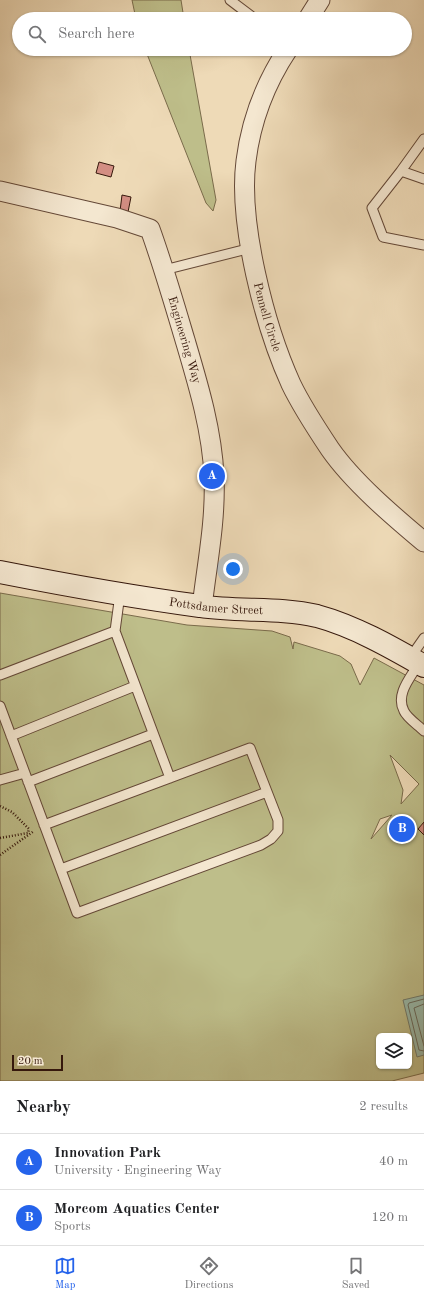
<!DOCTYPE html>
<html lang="en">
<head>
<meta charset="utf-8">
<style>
  body { margin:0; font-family:"Old Standard TT",serif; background:#f6f6f6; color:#202124 }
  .controls { position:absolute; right:12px; bottom:12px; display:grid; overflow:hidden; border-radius:6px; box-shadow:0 1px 3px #0004 }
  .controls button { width:36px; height:36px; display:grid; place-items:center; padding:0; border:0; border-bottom:1px solid #e0e0e0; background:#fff; color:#202124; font:20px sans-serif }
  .scale { position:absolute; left:12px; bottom:10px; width:51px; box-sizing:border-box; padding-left:4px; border:2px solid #36180c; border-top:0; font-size:11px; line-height:14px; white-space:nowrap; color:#36180c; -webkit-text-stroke:3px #f4e7d0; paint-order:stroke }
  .you { position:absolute; left:233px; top:569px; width:14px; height:14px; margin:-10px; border:3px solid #fff; border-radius:50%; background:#1a73e8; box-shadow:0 0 0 6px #1a73e833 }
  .badge { display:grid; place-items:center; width:26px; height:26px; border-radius:50%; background:#2563eb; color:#fff; font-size:13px; font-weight:700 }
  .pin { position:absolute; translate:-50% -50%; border:2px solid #fff; box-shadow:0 1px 4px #0006 }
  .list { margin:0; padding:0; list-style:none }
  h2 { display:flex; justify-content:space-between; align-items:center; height:52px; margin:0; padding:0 16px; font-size:17px }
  h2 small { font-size:13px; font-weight:400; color:#757577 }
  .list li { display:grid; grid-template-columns:26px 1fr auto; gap:12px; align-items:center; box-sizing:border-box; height:56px; padding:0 16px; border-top:1px solid #e0e0e0 }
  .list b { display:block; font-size:15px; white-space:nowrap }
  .list p { margin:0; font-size:13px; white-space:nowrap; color:#757577 }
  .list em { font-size:13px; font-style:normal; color:#757577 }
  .icon { flex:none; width:22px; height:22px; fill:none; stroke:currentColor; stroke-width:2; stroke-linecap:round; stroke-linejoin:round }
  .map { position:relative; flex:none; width:424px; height:1081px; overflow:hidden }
  .search { position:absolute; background:#fff; box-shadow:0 1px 3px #0004; left:12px; right:12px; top:12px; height:44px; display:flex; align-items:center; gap:10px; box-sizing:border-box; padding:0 14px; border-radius:22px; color:#757577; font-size:15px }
  .sheet { height:164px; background:#fff }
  nav { display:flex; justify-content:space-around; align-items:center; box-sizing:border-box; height:56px; border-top:1px solid #e0e0e0; background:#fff; font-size:11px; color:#757577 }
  nav a { display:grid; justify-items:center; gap:2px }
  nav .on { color:#2563eb }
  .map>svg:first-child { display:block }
</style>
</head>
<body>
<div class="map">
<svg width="424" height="1081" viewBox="0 0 424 1081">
  <rect width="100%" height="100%" fill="#eedab7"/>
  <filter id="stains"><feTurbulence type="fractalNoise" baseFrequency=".005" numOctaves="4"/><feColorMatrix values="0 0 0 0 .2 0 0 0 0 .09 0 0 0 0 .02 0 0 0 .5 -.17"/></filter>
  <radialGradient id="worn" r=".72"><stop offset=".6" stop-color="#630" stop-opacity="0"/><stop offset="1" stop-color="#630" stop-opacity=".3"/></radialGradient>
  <path fill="#bebe8a" stroke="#7a6b4b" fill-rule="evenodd" d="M132 0H181L184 19H136Z
    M145 49H189L216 200 213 211 206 203Z
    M0 593 187 625 272 631 290 637 293 649 294 642 340 656 351 664 360 685 374 658 424 685V1073L392 1081H0ZM390 755 419 784 401 804 403 790ZM392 815 371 839 380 819ZM379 1036H409V1066H379Z"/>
  <path fill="#99bbac" stroke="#717a6c" d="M424 995V1055L417 1057 403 1000Z"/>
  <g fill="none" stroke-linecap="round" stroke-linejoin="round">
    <path stroke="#686a5c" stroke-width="1" d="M424 999 409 1003 408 1005 419 1050 424 1051
      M424 1004 414 1008 424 1046"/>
  </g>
  <path fill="#d38e83" stroke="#36180c" d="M99 162 114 166 111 177 96 173Z
    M122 195 131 197 128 212 120 211Z
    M424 822V835L418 829Z"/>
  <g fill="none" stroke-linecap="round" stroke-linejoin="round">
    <defs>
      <path id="lane" d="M230 0 255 19
        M401 171 424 139
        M424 179 401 171 372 208 383 237 424 245
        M164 270 251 248
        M120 594 115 631 170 778
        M410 658 424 638
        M419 663C411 677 395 694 404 711 407 718 418 725 424 731
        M0 675 115 631
        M0 706 77 913 261 845 271 839 278 831V820L250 748 44 825
        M11 736 135 686
        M0 780 25 773
        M28 782 153 734
        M61 869 267 792"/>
      <g id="street">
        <path d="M308 19 320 0"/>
        <path id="s1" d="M288 49C266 82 251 121 246 161 238 223 265 327 291 384 302 407 316 428 330 449 353 482 393 516 424 542"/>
        <path id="s2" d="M0 191 117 218 150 229C163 265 174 303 185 340 198 384 212 430 214 476 216 520 207 564 202 607"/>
      </g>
      <g id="secondary">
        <path id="s3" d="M0 572C66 585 133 597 200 606 238 612 279 607 317 616 354 626 391 647 424 666"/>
      </g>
    </defs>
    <use href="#lane" stroke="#644837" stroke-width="11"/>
    <use href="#street" stroke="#644837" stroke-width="21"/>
    <use href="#secondary" stroke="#36180c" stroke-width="24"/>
    <path stroke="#36180c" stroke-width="2.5" stroke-dasharray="1 2" stroke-linecap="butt" d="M0 806 12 812 29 829 28 833 0 838
      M0 855 34 831"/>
    <use href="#lane" stroke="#f4e7d0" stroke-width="9"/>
    <use href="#street" stroke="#f4e7d0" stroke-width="19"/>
    <use href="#secondary" stroke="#f4e7d0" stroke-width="22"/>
  </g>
  <g text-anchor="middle" stroke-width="4" stroke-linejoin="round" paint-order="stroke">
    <g font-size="12" fill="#36180c" stroke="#f4e7d0">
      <text dy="4" stroke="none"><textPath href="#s1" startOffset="279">Pennell Circle</textPath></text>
      <text dy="4" stroke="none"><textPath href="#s2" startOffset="271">Engineering Way</textPath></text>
      <text dy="4" stroke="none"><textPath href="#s3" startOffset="219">Pottsdamer Street</textPath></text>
    </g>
  </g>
  <rect width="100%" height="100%" filter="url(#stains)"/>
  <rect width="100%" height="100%" fill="url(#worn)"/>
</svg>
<div class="controls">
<button><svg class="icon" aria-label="layers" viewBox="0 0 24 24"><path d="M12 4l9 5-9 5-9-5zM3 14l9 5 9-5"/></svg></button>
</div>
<div class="scale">20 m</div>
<div class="you"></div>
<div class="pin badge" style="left:212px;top:476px">A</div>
<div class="pin badge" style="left:402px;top:829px">B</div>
<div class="search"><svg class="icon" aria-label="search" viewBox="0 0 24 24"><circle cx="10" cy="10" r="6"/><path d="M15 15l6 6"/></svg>Search here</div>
</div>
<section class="sheet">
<h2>Nearby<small>2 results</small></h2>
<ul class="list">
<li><span class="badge">A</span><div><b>Innovation Park</b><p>University · Engineering Way</p></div><em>40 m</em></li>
<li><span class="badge">B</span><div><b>Morcom Aquatics Center</b><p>Sports</p></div><em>120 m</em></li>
</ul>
</section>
<nav>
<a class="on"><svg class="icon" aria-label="map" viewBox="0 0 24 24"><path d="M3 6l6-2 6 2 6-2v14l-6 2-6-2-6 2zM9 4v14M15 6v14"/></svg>Map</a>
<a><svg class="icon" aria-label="directions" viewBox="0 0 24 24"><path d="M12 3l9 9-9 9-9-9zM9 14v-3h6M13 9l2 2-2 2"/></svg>Directions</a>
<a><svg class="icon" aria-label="saved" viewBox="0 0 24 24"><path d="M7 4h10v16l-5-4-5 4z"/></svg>Saved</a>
</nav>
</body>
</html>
